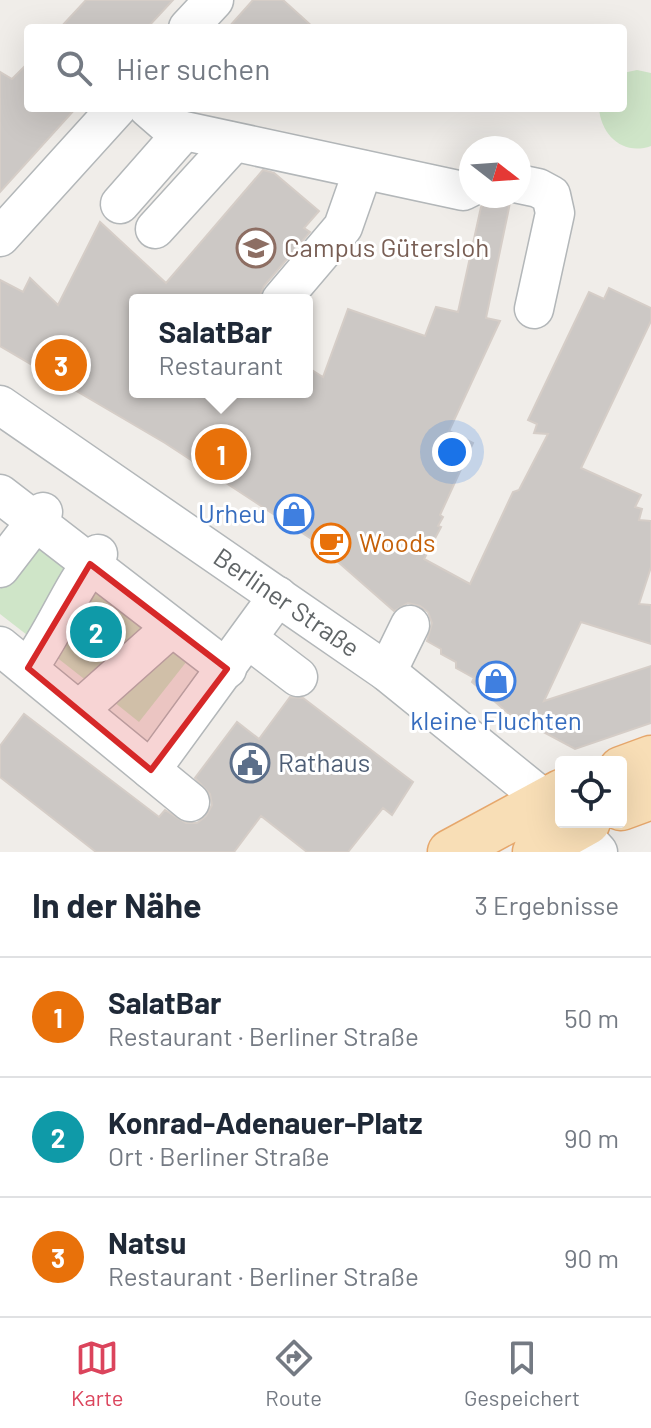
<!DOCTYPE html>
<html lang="de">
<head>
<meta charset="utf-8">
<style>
  body { margin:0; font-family:Barlow,sans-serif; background:#f2f2f3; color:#1f2937 }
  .controls { position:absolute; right:24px; bottom:24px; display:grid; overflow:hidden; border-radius:8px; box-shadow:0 8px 32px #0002 }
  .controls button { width:72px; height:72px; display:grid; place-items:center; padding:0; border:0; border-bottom:2px solid #e0e1e3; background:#fff; color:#1f2937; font:40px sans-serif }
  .compass { position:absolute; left:459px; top:136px; width:72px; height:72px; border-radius:50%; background:#fff; box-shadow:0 8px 32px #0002; rotate:107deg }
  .you { position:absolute; left:452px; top:452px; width:28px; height:28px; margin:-20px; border:6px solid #fff; border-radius:50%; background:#1a73e8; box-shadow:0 0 0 12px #1a73e833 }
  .badge { display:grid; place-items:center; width:52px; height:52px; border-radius:50%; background:#db445c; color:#fff; font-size:26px; font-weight:700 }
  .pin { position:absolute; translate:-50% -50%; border:4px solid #fff; box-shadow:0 2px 8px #0006 }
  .popup { position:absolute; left:129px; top:294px; width:184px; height:104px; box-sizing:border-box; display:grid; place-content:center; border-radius:8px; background:#fff; filter:drop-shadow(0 2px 6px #0005); font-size:26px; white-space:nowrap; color:#747a83 }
  .popup b { font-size:30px; color:#1f2937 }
  .popup::after { content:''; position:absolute; left:50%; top:100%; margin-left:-16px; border:16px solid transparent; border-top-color:#fff }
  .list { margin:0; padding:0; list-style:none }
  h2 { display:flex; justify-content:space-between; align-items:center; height:104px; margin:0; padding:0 32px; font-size:34px }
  h2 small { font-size:26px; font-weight:400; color:#747a83 }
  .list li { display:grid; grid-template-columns:52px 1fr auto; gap:24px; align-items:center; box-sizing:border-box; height:120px; padding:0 32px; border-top:2px solid #e0e1e3 }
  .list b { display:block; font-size:30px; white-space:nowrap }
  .list p { margin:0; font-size:26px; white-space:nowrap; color:#747a83 }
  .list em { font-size:26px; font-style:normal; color:#747a83 }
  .icon { flex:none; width:44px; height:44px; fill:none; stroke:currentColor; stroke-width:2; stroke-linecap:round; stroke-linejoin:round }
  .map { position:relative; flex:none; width:651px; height:852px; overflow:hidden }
  .search { position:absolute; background:#fff; box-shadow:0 8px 32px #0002; left:24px; right:24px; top:24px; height:88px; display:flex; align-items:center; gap:20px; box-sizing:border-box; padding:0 28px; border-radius:8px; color:#747a83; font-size:30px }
  .sheet { height:464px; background:#fff }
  nav { display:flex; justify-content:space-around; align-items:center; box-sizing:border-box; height:112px; border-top:2px solid #e0e1e3; background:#fff; font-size:22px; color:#747a83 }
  nav a { display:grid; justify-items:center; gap:4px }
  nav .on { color:#db445c }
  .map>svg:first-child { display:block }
</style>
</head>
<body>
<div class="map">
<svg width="651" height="852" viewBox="0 0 651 852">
  <rect width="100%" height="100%" fill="#f0ede9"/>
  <path fill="#cfe5c8" d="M637 70 651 73V146C623 156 601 135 599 108H623V73Z
    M36 543 76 574 40 645 0 614V589Z
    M83 580 155 636 97 689 46 649Z
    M163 642 187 661 139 722 104 694Z"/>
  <path fill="#ccc8c5" stroke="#d5cdc7" stroke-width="2" d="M86 0H173L147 28H60Z
    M253 0H283L314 28H228Z
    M28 63V108H76L0 192V72L12 79Z
    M263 170 274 173 319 211 304 228 310 232 264 286 258 300H135V392H307V367L323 377 348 309 425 336 436 307 458 312 481 207 490 196H501L510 203 486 318 500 321 449 431 473 443 440 515 443 517 438 526 441 527 424 559 470 584 513 492 519 490 548 434 534 433 537 424 528 420 589 292 604 299 609 288 651 308V321L581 468 641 495 635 507 642 509 639 520 651 521V567L639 604 651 605V644L581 622 544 701 651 666V723L575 749 508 713 472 682 474 678 456 668V662L441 654V649L427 641 432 623 428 612 420 606 408 603 394 611 313 540 165 443 0 346V280L23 292 30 278 58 305 100 222 166 283Z
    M290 697 303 698 413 782 392 815 383 808 348 852H307L261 816 234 852H96L0 777V746L24 714 159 817 165 810 186 823H197L206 816 212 805 210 794 195 778 237 722 259 739Z"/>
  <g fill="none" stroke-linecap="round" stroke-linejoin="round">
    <defs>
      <g id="minor">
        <path d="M188 28 214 0"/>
        <path d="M148 108 171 128 463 191 471 187"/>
        <path d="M519 184 538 188 551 195 555 213 534 309"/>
        <path d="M120 204 178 138 180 130"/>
        <path d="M155 229 227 150 229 141"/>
        <path d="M0 237 117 108"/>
        <path d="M281 300 343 227 363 170"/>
        <path id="s1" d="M0 405 387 672 561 813"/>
        <path d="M0 494 227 669"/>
        <path d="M0 568 43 512"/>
        <path d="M248 639 298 677"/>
        <path d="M0 646 190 802"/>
        <path d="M28 668C55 632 70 589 98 554"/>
        <path d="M387 672 410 625"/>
        <path d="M79 710 172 627"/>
        <path d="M151 770 278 596"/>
        <path d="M571 822 598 852"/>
      </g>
      <path id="major" d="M621 769 651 758
        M621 808 651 797
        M450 852 561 792
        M535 852 588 822"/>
    </defs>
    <use href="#minor" stroke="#b3b7b9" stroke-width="41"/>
    <use href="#major" stroke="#e6a76c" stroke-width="47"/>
    <use href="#minor" stroke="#fff" stroke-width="38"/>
    <use href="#major" stroke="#f8deb6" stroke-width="44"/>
  </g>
  <path fill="#d62828" fill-opacity="0.2" stroke="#d62828" stroke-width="6" stroke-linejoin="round" d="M90 564 227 669 151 770 28 668Z"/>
  <defs>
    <symbol id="university-ring" viewBox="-11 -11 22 22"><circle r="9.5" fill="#fff" stroke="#8d6e63" stroke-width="1.5"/><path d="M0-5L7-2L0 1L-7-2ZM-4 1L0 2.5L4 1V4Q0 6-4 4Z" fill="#8d6e63"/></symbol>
    <symbol id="shop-ring" viewBox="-11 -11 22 22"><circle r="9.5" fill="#fff" stroke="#3f7fe0" stroke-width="1.5"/><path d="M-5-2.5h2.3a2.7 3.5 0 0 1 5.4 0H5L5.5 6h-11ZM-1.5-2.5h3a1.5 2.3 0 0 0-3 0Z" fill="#3f7fe0"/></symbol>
    <symbol id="cafe-ring" viewBox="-11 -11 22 22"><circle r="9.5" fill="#fff" stroke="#e8710a" stroke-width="1.5"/><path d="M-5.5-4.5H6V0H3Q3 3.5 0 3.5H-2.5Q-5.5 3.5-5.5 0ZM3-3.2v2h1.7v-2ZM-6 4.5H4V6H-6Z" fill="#e8710a"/></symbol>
    <symbol id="civic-ring" viewBox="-11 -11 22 22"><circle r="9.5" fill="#fff" stroke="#5c6f8a" stroke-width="1.5"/><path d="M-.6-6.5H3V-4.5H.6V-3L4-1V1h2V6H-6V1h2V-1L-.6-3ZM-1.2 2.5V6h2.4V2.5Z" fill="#5c6f8a"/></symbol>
  </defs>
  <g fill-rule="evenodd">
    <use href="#university-ring" x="234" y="226" width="44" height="44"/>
    <use href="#shop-ring" x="272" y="492" width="44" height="44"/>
    <use href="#cafe-ring" x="309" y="521" width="44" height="44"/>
    <use href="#shop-ring" x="474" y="659" width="44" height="44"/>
    <use href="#civic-ring" x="228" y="741" width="44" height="44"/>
  </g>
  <g text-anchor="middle" stroke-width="6" stroke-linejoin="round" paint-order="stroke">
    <g font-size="26" fill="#785e54" stroke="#fff" text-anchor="start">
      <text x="284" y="257">Campus Gütersloh</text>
    </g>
    <g font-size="26" fill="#366cbe" stroke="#fff" text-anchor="end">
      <text x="266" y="523">Urheu</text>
      <text x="496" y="730" text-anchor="middle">kleine Fluchten</text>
    </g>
    <g font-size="26" fill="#c56008" stroke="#fff" text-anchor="start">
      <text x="359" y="552">Woods</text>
    </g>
    <g font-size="26" fill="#606567" stroke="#fff">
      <text dy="9" stroke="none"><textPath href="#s1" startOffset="348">Berliner Straße</textPath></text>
    </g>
    <g font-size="26" fill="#4e5e75" stroke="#fff" text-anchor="start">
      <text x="278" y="772">Rathaus</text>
    </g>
  </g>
</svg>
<div class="controls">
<button><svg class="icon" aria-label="locate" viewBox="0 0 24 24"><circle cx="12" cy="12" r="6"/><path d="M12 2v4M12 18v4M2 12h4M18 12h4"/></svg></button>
</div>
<svg class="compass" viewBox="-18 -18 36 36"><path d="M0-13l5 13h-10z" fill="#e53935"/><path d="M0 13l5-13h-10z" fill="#747a83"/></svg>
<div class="you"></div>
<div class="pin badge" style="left:221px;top:454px;background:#e8710a">1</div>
<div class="popup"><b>SalatBar</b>Restaurant</div>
<div class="pin badge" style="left:96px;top:632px;background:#0f9aa8">2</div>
<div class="pin badge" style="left:61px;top:365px;background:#e8710a">3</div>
<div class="search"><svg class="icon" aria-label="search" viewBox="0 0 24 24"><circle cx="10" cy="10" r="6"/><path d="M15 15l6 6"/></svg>Hier suchen</div>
</div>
<section class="sheet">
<h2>In der Nähe<small>3 Ergebnisse</small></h2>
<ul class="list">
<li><span class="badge" style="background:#e8710a">1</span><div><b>SalatBar</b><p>Restaurant · Berliner Straße</p></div><em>50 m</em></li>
<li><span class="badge" style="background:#0f9aa8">2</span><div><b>Konrad-Adenauer-Platz</b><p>Ort · Berliner Straße</p></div><em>90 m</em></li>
<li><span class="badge" style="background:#e8710a">3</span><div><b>Natsu</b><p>Restaurant · Berliner Straße</p></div><em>90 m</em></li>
</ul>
</section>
<nav>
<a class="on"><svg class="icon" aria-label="map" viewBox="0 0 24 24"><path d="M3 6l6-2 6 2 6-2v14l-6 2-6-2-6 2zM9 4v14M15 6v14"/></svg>Karte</a>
<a><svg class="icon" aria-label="directions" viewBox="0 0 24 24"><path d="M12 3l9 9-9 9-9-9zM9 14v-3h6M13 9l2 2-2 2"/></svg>Route</a>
<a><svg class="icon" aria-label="saved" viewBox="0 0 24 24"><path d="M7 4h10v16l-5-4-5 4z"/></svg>Gespeichert</a>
</nav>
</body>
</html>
